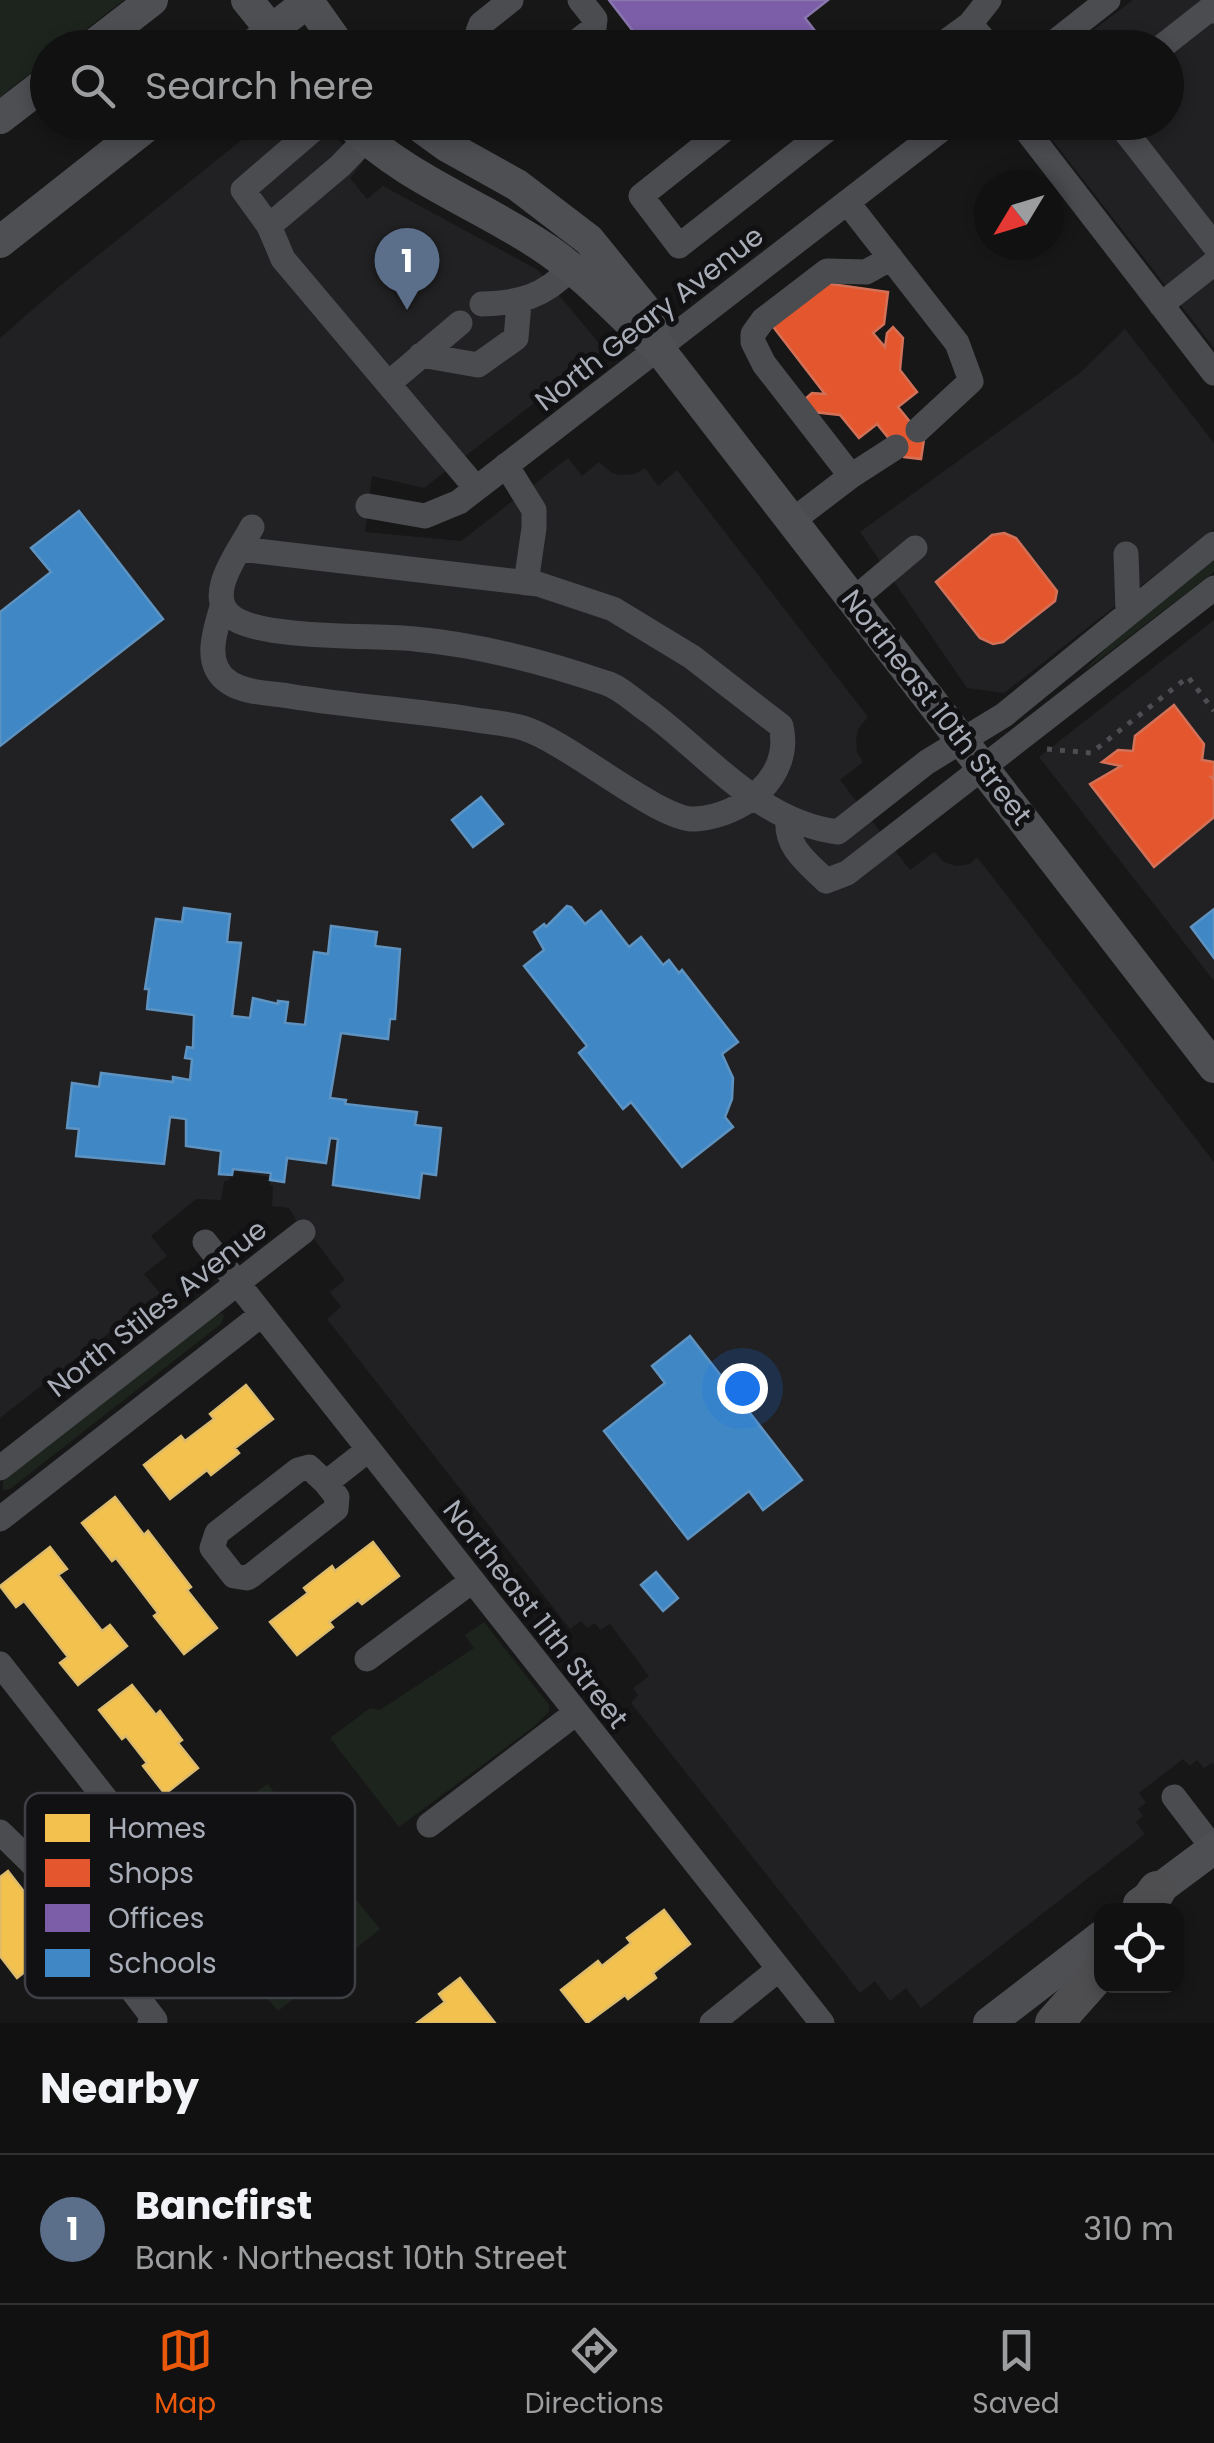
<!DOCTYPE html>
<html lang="en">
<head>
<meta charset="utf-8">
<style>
  body { margin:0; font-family:Poppins,sans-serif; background:#1a1a1a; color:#f1f3f6 }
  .controls { position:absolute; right:30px; bottom:30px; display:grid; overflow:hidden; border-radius:20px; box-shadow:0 5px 15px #0003 }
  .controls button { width:90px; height:90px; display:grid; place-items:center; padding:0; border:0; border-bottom:2px solid #303131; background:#111; color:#f1f3f6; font:50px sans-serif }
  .compass { position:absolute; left:974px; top:170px; width:90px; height:90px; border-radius:50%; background:#111; box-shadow:0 5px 15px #0003; rotate:232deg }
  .you { position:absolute; left:742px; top:1388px; width:35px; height:35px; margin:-25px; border:8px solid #fff; border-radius:50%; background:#1a73e8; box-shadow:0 0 0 15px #1a73e833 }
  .badge { display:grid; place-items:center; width:65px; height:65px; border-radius:50%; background:#ea580c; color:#fff; font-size:32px; font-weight:700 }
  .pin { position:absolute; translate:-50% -82px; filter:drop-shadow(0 2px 5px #0008) }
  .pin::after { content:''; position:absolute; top:52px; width:35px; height:30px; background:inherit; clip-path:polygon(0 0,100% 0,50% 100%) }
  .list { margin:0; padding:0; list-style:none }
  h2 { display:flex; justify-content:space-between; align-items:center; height:130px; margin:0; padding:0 40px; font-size:42px }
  h2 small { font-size:32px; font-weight:400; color:#9c9d9f }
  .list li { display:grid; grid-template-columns:65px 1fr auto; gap:30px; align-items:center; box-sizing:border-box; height:150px; padding:0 40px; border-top:2px solid #303131 }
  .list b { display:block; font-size:38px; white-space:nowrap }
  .list p { margin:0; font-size:32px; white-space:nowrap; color:#9c9d9f }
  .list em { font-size:32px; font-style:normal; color:#9c9d9f }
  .icon { flex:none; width:55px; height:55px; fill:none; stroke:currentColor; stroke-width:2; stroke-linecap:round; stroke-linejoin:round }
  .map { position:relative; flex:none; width:1214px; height:2023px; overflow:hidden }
  .search { position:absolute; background:#111; box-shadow:0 5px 15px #0003; left:30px; right:30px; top:30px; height:110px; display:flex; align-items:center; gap:25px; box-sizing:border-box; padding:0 35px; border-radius:55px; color:#9c9d9f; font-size:38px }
  .sheet { height:280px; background:#111 }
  nav { display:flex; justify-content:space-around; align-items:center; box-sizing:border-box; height:140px; border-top:2px solid #303131; background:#111; font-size:28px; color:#9c9d9f }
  nav a { display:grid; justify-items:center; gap:5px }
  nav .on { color:#ea580c }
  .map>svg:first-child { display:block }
</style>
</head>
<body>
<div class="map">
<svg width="1214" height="2023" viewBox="0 0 1214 2023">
  <rect width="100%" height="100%" fill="#171717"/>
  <path fill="#212123" d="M1133 0H1214V348L1050 137 1047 123 1166 122V48L1071 47Z
    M263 123H319L363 162 350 178 367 199 383 186 538 270 604 349 424 488 372 476 365 532 461 541 568 458 582 476 599 462 612 473 620 475 635 474 645 468 658 486 677 470 868 717 858 729 856 740 857 752 863 762 840 780 910 870 934 852 944 862 956 866 970 864 977 857 1214 1162V1765L1212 1763 1204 1768 1197 1760 1190 1766 1183 1759 1139 1793 1146 1803 1138 1809 1143 1816 1136 1822 1145 1834 921 2008 906 1988 890 2001 875 1981 860 1993 631 1703 638 1695 633 1688 649 1676 610 1624 600 1630 595 1623 587 1628 581 1621 570 1629 327 1319 341 1307 330 1292 345 1280 313 1238 303 1232 289 1208 272 1206 273 1186 270 1185V1177L231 1171 229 1180 224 1181 221 1200 196 1199 151 1236 167 1256 144 1274 160 1293 0 1418V338L61 285Z
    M1125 329 1214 443V529L1004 693 967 688 860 532 1081 372Z
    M1214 620V981L1039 757Z"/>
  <path fill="#1d241e" d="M0 0H124L63 47 48 48 47 60 0 97Z
    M1214 557V572L1083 672 1132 620Z
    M222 1313 224 1316 221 1324 10 1489 3 1490V1481L213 1317Z
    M484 1622 549 1705V1712L532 1728 399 1827 330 1738 370 1708 380 1710 474 1648 465 1635Z
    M268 1784 284 1807 236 1868 217 1841 227 1832 206 1804 215 1798 227 1810Z
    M304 1835 380 1929 278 2011 201 1918Z"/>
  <path fill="#f2c14e" stroke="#dcbb6e" stroke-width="2.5" d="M246 1385 273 1419 235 1448 239 1453 211 1475 207 1470 170 1499 144 1465 181 1436 185 1441 214 1419 210 1414Z
    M115 1497 144 1535 148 1531 191 1587 187 1590 217 1628 184 1654 154 1616 158 1613 116 1558 112 1561 82 1523Z
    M373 1542 399 1576 362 1604 358 1600 329 1622 333 1627 297 1655 270 1622 308 1593 304 1588 332 1566 335 1571Z
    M50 1547 67 1569 58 1575 102 1631 110 1625 127 1646 78 1685 60 1663 68 1657 24 1601 16 1607 0 1586Z
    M132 1685 156 1715 160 1711 182 1740 178 1743 198 1768 165 1794 143 1766 147 1763 126 1736 122 1739 99 1710Z
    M8 1871 63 1942 17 1978 0 1956V1877Z
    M664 1910 690 1944 653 1973 656 1978 628 1999 625 1995 587 2023 561 1990 598 1961 602 1966 631 1943 627 1938Z
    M460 1978 495 2023H417L445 2002 439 1994Z"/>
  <path fill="#e4572e" stroke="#d27157" stroke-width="2.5" d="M824 283 888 292 884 324 873 333 885 347 887 333 893 327 903 338 900 370 917 392 898 407 924 439 921 459 904 457 877 424 859 438 840 415 813 412 804 400 812 393 825 394 771 324Z
    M1004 533 1016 538 1057 591 1055 601 1003 642 993 644 980 638 936 582 992 535Z
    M1174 705 1204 744 1202 760 1214 762V777H1211L1214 780V817L1154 867 1090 784 1121 766 1102 762 1118 750 1133 751 1135 736Z"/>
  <path fill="#7b5ea7" stroke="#8876ac" stroke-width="2.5" d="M609 0H828L805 18 819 36 804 48H646Z"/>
  <path fill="#3f88c5" stroke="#5e93c1" stroke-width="2.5" d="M79 511 163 619 0 746V612L51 572 31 548Z
    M481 797 503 824 473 847 452 820Z
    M567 906 571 907 585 924 601 911 629 947 641 937 663 965 669 960 679 973 682 970 738 1042 722 1054 733 1078 732 1099 725 1117 733 1127 682 1167 631 1102 623 1109 579 1053 587 1046 524 966 544 950 534 932 544 924 546 927Z
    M184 908 230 914 227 942 241 943 232 1016 250 1018 253 998 278 1004V1001L288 1002 285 1023 305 1025 314 952 328 954 331 926 377 932 375 946 400 949 395 1019H390L388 1039 341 1033 330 1098 346 1100 345 1104 417 1112 415 1125 441 1128 436 1175 422 1173 419 1198 333 1185 338 1139 330 1138 326 1163 287 1158 284 1182 270 1180 271 1173 233 1169 232 1175 219 1174 221 1151 186 1146V1119L170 1117 164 1164 76 1156 79 1129 67 1128 72 1083 99 1087 101 1073 173 1082V1077L190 1080 192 1059 185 1058 187 1047 193 1048 194 1015 147 1009 149 989H145L156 919 182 922Z
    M1214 909V958L1191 927Z
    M690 1336 802 1480 763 1510 749 1491 688 1539 604 1431 665 1383 652 1366Z
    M656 1572 678 1598 663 1611 641 1585Z"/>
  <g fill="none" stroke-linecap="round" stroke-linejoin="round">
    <path stroke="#4d4e52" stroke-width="5" stroke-dasharray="5 8" stroke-linecap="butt" d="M1047 749 1091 753 1188 677 1214 711"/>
    <path stroke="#4b4c50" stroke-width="25" d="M970 24 989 0
      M489 48 478 32 481 24 511 0
      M569 48 594 28 595 19 580 0
      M937 48 970 24 991 48
      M1047 48 1108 0
      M1160 48 1211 8 1214 11
      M322 122 243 190 269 226 283 259 476 488
      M734 122 641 196 679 246 837 122
      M1020 122 1214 373
      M1118 122 1214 245
      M847 202 957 343 971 381 918 430
      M269 226 340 166 367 138
      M482 304C519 303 544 297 571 268
      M1161 305 1214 263
      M421 355 478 365 516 338 519 303
      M389 383 460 323
      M506 465 534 510V528L526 583
      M851 476 764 364 753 342V334L763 320 827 271 866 272 891 258
      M368 506 425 516 459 502 951 122
      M792 521 851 476 896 447
      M252 527C239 552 201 598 235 619 268 639 373 635 415 639 480 645 544 662 606 683 622 688 636 703 650 712 710 757 760 822 838 832L927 762 1004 715 1214 544
      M1126 554 1128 611
      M853 600 915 548
      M222 607C215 631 202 666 230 683 246 693 270 693 289 696 349 706 410 710 470 719 487 722 506 723 523 728 569 742 660 822 696 819 742 816 793 777 781 726L692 657 613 609 538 584 240 549
      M788 818C785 847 807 862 826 881L847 873 1214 588
      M205 1242 822 2023
      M0 1468 303 1232
      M326 1483 309 1467 298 1470 217 1533 212 1548 234 1576 247 1578 252 1575 336 1509 337 1497 326 1483 368 1450
      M0 1519 261 1315
      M367 1659 472 1581
      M0 1664 108 1802 32 1860
      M1174 1797 1213 1848
      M429 1825 576 1713
      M0 1832 44 1875 155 2020 150 2023
      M712 2023 779 1969"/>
    <path stroke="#4d4f52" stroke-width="32" d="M247 0 286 48
      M307 0 341 48
      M90 48 152 0
      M249 48 310 0
      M0 118 48 81
      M348 122C407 181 483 205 549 251 589 279 622 317 659 349L1214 1067
      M414 122 447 146 517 185 589 240 644 308 657 345
      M0 242 152 122
      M1139 1904 1214 1848
      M989 2023 1102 1936"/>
    <path stroke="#4e4e51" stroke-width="38" d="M1143 1910 1157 1890
      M1054 2023 1102 1969"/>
  </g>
  <g text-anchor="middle" stroke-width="10" stroke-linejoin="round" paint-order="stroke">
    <g font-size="28" fill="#a8adb8" stroke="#111113">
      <text transform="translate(649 318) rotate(-38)" y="10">North Geary Avenue</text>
      <text transform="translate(937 707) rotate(52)" y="10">Northeast 10th Street</text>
      <text transform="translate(157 1308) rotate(-38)" y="10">North Stiles Avenue</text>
      <text transform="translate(536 1614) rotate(52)" y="10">Northeast 11th Street</text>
    </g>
  </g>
  <rect x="25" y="1793" width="330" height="205" rx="15" fill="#111113" stroke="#3e4045" stroke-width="2.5"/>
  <rect x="45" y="1814" width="45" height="28" fill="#f2c14e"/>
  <rect x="45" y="1859" width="45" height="28" fill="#e4572e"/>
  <rect x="45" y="1904" width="45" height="28" fill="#7b5ea7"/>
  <rect x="45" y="1949" width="45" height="28" fill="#3f88c5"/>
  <g font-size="28" fill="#a8adb8">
    <text x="108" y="1838">Homes</text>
    <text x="108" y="1883">Shops</text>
    <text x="108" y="1928">Offices</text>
    <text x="108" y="1973">Schools</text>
  </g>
</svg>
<div class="controls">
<button><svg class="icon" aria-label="locate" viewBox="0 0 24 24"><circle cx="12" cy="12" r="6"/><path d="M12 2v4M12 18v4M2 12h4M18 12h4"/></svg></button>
</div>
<svg class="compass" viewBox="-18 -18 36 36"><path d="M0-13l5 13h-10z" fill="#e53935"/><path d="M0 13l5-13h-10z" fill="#9c9d9f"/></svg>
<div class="you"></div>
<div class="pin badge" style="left:407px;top:310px;background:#5c6f8a">1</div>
<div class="search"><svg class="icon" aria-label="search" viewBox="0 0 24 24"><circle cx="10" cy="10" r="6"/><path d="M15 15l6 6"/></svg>Search here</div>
</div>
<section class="sheet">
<h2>Nearby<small></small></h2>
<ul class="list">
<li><span class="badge" style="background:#5c6f8a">1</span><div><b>Bancfirst</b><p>Bank · Northeast 10th Street</p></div><em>310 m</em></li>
</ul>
</section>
<nav>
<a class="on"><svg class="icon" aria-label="map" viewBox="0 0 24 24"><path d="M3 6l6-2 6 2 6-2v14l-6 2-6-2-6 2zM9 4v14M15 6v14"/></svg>Map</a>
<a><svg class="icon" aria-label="directions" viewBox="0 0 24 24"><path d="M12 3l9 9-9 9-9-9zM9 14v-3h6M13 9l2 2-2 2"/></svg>Directions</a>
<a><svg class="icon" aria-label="saved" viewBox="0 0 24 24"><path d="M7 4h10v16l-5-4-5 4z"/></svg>Saved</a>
</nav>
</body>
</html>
